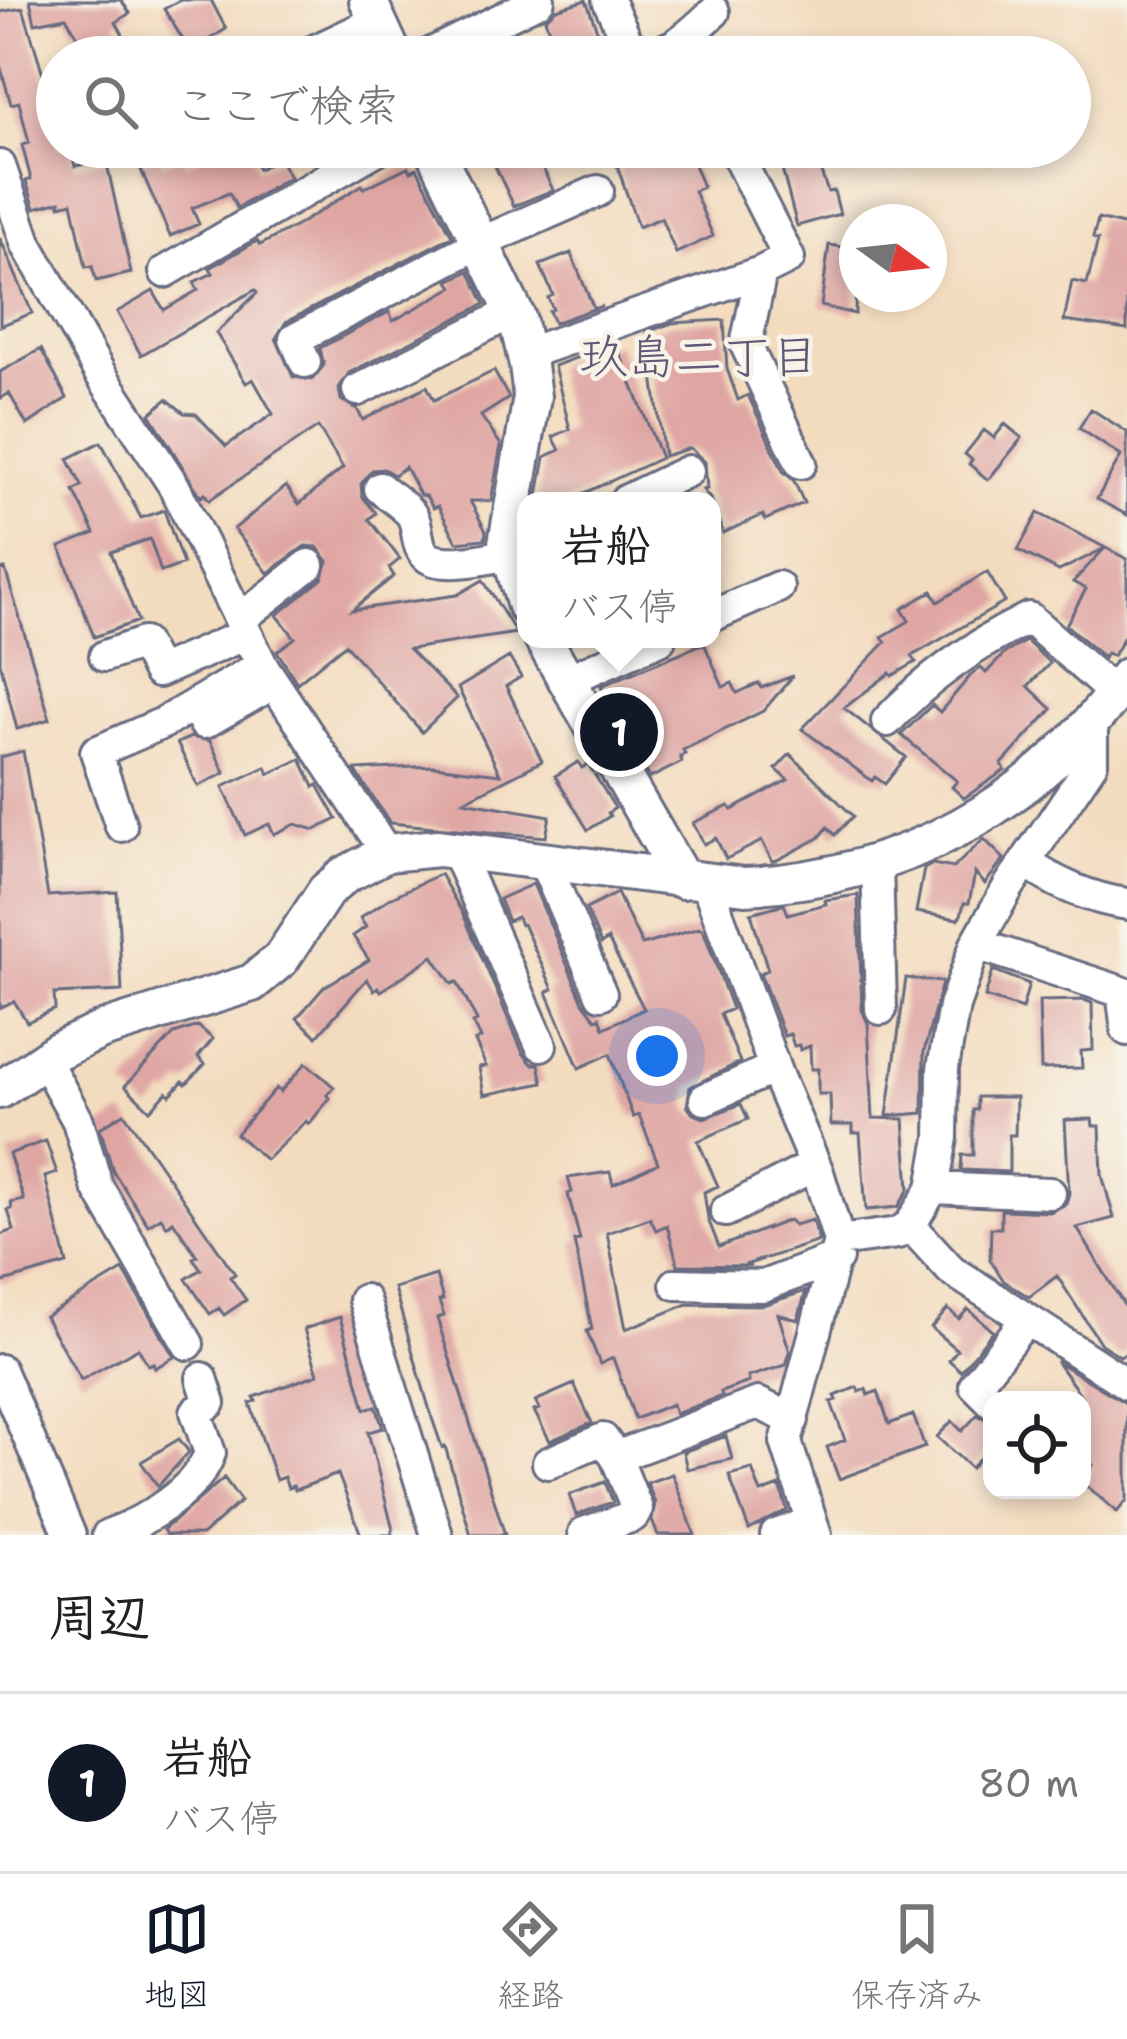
<!DOCTYPE html>
<html lang="ja">
<head>
<meta charset="utf-8">
<style>
  body { margin:0; font-family:"Shantell Sans","Klee One",sans-serif; background:#f2f2f2; color:#202124 }
  .controls { position:absolute; right:36px; bottom:36px; display:grid; overflow:hidden; border-radius:24px; box-shadow:0 6px 18px #0003 }
  .controls button { width:108px; height:108px; display:grid; place-items:center; padding:0; border:0; border-bottom:3px solid #e0e0e0; background:#fff; color:#202124; font:60px sans-serif }
  .compass { position:absolute; left:839px; top:204px; width:108px; height:108px; border-radius:50%; background:#fff; box-shadow:0 6px 18px #0003; rotate:105deg }
  .you { position:absolute; left:657px; top:1056px; width:42px; height:42px; margin:-30px; border:9px solid #fff; border-radius:50%; background:#1a73e8; box-shadow:0 0 0 18px #1a73e833 }
  .badge { display:grid; place-items:center; width:78px; height:78px; border-radius:50%; background:#111827; color:#fff; font-size:39px; font-weight:700 }
  .pin { position:absolute; translate:-50% -50%; border:6px solid #fff; box-shadow:0 3px 12px #0006 }
  .popup { position:absolute; left:517px; top:492px; width:204px; height:156px; box-sizing:border-box; display:grid; place-content:center; border-radius:24px; background:#fff; filter:drop-shadow(0 3px 9px #0005); font-size:39px; white-space:nowrap; color:#757577 }
  .popup b { font-size:45px; color:#202124 }
  .popup::after { content:''; position:absolute; left:50%; top:100%; margin-left:-24px; border:24px solid transparent; border-top-color:#fff }
  .list { margin:0; padding:0; list-style:none }
  h2 { display:flex; justify-content:space-between; align-items:center; height:156px; margin:0; padding:0 48px; font-size:51px }
  h2 small { font-size:39px; font-weight:400; color:#757577 }
  .list li { display:grid; grid-template-columns:78px 1fr auto; gap:36px; align-items:center; box-sizing:border-box; height:180px; padding:0 48px; border-top:3px solid #e0e0e0 }
  .list b { display:block; font-size:45px; white-space:nowrap }
  .list p { margin:0; font-size:39px; white-space:nowrap; color:#757577 }
  .list em { font-size:39px; font-style:normal; color:#757577 }
  .icon { flex:none; width:66px; height:66px; fill:none; stroke:currentColor; stroke-width:2; stroke-linecap:round; stroke-linejoin:round }
  .map { position:relative; flex:none; width:1127px; height:1535px; overflow:hidden }
  .search { position:absolute; background:#fff; box-shadow:0 6px 18px #0003; left:36px; right:36px; top:36px; height:132px; display:flex; align-items:center; gap:30px; box-sizing:border-box; padding:0 42px; border-radius:66px; color:#757577; font-size:45px }
  .sheet { height:336px; background:#fff }
  nav { display:flex; justify-content:space-around; align-items:center; box-sizing:border-box; height:168px; border-top:3px solid #e0e0e0; background:#fff; font-size:33px; color:#757577 }
  nav a { display:grid; justify-items:center; gap:6px }
  nav .on { color:#111827 }
  .map>svg:first-child { display:block }
</style>
</head>
<body>
<div class="map">
<svg width="1127" height="1535" viewBox="0 0 1127 1535">
  <rect width="100%" height="100%" fill="#f7f3e8"/>
  <filter id="ink" filterUnits="userSpaceOnUse"><feTurbulence type="fractalNoise" baseFrequency=".00833" numOctaves="2"/><feDisplacementMap in="SourceGraphic" scale="24" xChannelSelector="R" yChannelSelector="G"/><feConvolveMatrix kernelMatrix="1 2 1 2 8 2 1 2 1" color-interpolation-filters="sRGB"/></filter>
  <filter id="wash" filterUnits="userSpaceOnUse"><feTurbulence type="fractalNoise" baseFrequency=".004" numOctaves="4" result="noise"/><feDisplacementMap in="SourceGraphic" scale="48" xChannelSelector="R" yChannelSelector="G"/><feGaussianBlur stdDeviation="2.7" result="paint"/><feColorMatrix in="noise" values="0 0 0 0 0 0 0 0 0 0 0 0 0 0 0 0 0 1.4 0 .05"/><feComposite in="paint" operator="in"/></filter>
  <g filter="url(#wash)">
    <rect width="100%" height="100%" fill="#f3dbbe"/>
    <g id="blocks">
      <path fill="#dfa5a3" d="M30 0H121L130 13 116 22 125 38 90 57 66 17 35 23Z
        M181 0H211L226 29 190 51 164 9Z
        M586 0 607 57H559L545 19 556 9Z
        M23 8 53 107 57 147H70L75 166 106 160 131 273 96 281 92 266 86 267 72 202 60 205V201L35 208 26 181 31 179 22 145 29 143 19 102 11 104 0 65V12Z
        M226 147H248L258 169 279 159 290 177 237 208 229 193 192 208 199 224 170 236 138 163 158 155 162 165 182 156 185 165Z
        M513 147H533L553 190 514 206 494 164 500 161 497 154Z
        M655 147H687L703 187 694 191 713 236 676 253 661 218 638 227 617 165Z
        M809 162 810 166 818 164 828 192 834 191 840 214 797 226 782 169Z
        M408 167 411 171 417 168 452 236 286 322 276 338 293 377 312 380 324 365 320 348 389 312 393 321 453 287 449 281 469 271 485 304 349 373 339 388 341 400 357 409 363 420 427 386 434 400 494 371 509 398 481 416 501 445 491 501H470L486 531 485 539 457 542 438 506 433 508 426 496 420 495 405 467 394 475 384 469 372 470 361 484 362 496 376 513 369 519 400 559 389 568 394 576 352 610 457 595 483 580 516 633 409 649 457 698 422 732 345 644 297 683 277 651 295 638 277 615 322 579 328 561 317 547 305 546 268 573 234 529 286 486 299 504 343 468 318 427 209 500 205 494 201 497 150 414 167 399 184 413 196 414 226 446 273 414 253 379 246 383 216 333 257 293 255 290 141 355 117 312 153 291 164 310 198 290 194 282 213 273 210 268 257 241 260 245 296 226 362 185 364 188Z
        M1098 219 1127 226V330L1064 321 1072 281 1087 284 1098 240 1093 238Z
        M0 238 32 313 0 326Z
        M829 245 857 249 855 314 821 306Z
        M571 253 594 309 602 306 554 323 549 311 553 309 548 298 553 295 540 265Z
        M724 320 727 369 738 400 748 395 783 471 794 481 804 503 765 520 763 515 723 533 712 501 703 490 707 489 705 462 690 448 664 456 647 332 672 323Z
        M616 343 661 458 567 501H537L545 457 560 450 553 437 570 429 554 366Z
        M41 349 67 398 27 425 9 393 0 399V372Z
        M1091 409 1127 432V515L1097 499 1121 456 1079 428Z
        M1005 424 1022 438 988 480 969 464 972 460 965 454 984 430 994 438Z
        M101 442 141 518 164 510 183 564 161 572 150 539 111 552 138 621 94 637 60 547 95 533 74 491 82 486 68 459Z
        M1038 513 1127 559V631L1113 656 1107 653 1104 658 1066 625 1086 589 1073 582 1105 548 1059 571 1018 550Z
        M5 569 50 719 17 729 0 662V570Z
        M987 572 1005 602 912 656 916 662 892 676 890 673 844 708 906 757 885 784 875 777 872 781 802 729 886 642 882 637 909 621 902 609 932 591 938 602Z
        M1026 641 1050 663 1028 686 1052 709 1002 764 1005 770 964 798 952 787 957 781 901 735 932 705 940 712 971 675 981 668 986 673 1005 653Z
        M704 643 723 687 732 683 737 693 759 683 761 688 793 676 763 711 683 750 685 754 680 756 682 762 650 778 613 714 601 686Z
        M509 657 521 677 506 686 542 761 464 801 550 816 546 837 390 823 355 770 434 766 500 774 458 688Z
        M191 737 210 741 225 773 198 786 177 743Z
        M23 751 48 896 117 892 122 991 54 994 55 1009 27 1022 14 1001 0 1008V757Z
        M790 754 853 816 835 835 828 827 819 838 777 860 772 861 762 841 726 859 716 838 704 844 693 823 729 806 732 810 788 780 776 769Z
        M301 759 314 787 318 785 337 819 315 830 296 824 274 834 269 824 245 835 223 787 266 767 269 774Z
        M578 762 582 768 588 764 615 808 608 813 610 816 588 830 555 776Z
        M984 839 1004 859 985 884 975 873 969 903H964L961 915 958 919 916 912 924 869 933 864 953 868Z
        M440 874 463 914 523 1053 532 1064H539L543 1083 484 1095 479 1067 486 1066 475 1041 481 1038 473 1023 477 1021 457 982 452 984 433 956 381 991 378 987 374 990 367 979 317 1036 297 1018 324 987 369 960 353 936 366 927 360 918 390 898Z
        M533 884 583 1002 596 1019 600 1017 604 1028 644 1009 608 939 601 944 586 909 617 893 642 945 700 928 704 932 732 1009 720 1014 740 1062 690 1087 687 1106 693 1114 704 1118 741 1104 748 1119 698 1141 718 1186 704 1192 708 1219 719 1247 789 1220 794 1225 812 1220 819 1241 745 1265 751 1266 678 1265 667 1225 656 1230 650 1218 607 1233 626 1329 688 1304 763 1305 806 1291 798 1320 778 1314 790 1352 786 1365 748 1377 749 1382 721 1392 722 1396 675 1414 672 1404 635 1419 613 1358 600 1364 587 1331 592 1329 574 1241 580 1240 568 1194 572 1192 568 1178 610 1172 613 1184 658 1163 639 1115 633 1117 610 1054 579 1068 547 992 553 989 523 924 520 925 517 917 508 921 499 899Z
        M858 895 862 1010 868 1023 873 1118 904 1119 909 1189 898 1207 866 1210 860 1133H853V1125H831L830 1094H818V1069H811L810 1046 800 1050 799 1045 794 1046 790 1034 784 1036 760 973 768 970 751 913 784 904 788 914 826 904 825 900Z
        M993 970 1029 984 1022 1009 985 997Z
        M906 978 942 982 924 1052 923 1113 887 1116Z
        M1084 1000 1092 1003 1093 1050 1081 1051 1082 1068 1041 1069 1039 1001Z
        M198 1026 213 1039 198 1057 205 1064 186 1084 183 1081 170 1095 167 1092 150 1110 125 1086 174 1034Z
        M306 1063 334 1087 327 1095 330 1098 309 1124 306 1121 266 1160 236 1134 276 1088 280 1092Z
        M977 1097H1016L1015 1135H1009V1172L961 1170 962 1155H973V1110H977Z
        M124 1113 235 1274 230 1277 246 1300 224 1315 219 1308 210 1314 186 1279 201 1269 193 1258 197 1256 173 1221 167 1226 161 1217 148 1225 113 1171 100 1128Z
        M1092 1119 1093 1126H1100L1102 1175 1114 1218 1077 1228 1127 1310V1352L1120 1356 1101 1344 1057 1276 1029 1297 1004 1281 990 1260 991 1228H1001V1210L1050 1212 1066 1204 1069 1193 1065 1120Z
        M46 1141 57 1173 45 1177 67 1264 0 1283V1235L14 1230 8 1210 12 1209 11 1203 24 1200 9 1154Z
        M123 1270 174 1357 155 1368 153 1363 148 1365 138 1348 81 1380 45 1317Z
        M436 1275 443 1300 439 1301 444 1316 437 1318 505 1535H471L445 1446 442 1447 432 1418 394 1288Z
        M948 1309 959 1319 968 1309 993 1331 961 1371 949 1360 957 1350 931 1328Z
        M340 1317 365 1409 376 1406 383 1428 368 1432 393 1530 391 1535H361L338 1474 295 1490 293 1486 288 1488 284 1477 276 1480 250 1403 256 1401 254 1397 318 1374 304 1329Z
        M1056 1361 1127 1404V1500L1117 1512 1082 1482 1093 1465 1082 1456V1397Z
        M574 1384 592 1423 550 1441 534 1411 539 1409 535 1401Z
        M857 1387 859 1392 866 1389 868 1395 878 1391 889 1424 913 1415 925 1447 839 1479 827 1447 845 1440 831 1402 837 1400 835 1396Z
        M977 1415 992 1422V1444L971 1468 937 1437 952 1421 962 1431Z
        M726 1436 732 1459 687 1469 683 1452Z
        M179 1439 189 1452 158 1486 141 1462Z
        M752 1469 761 1493 780 1486 787 1510 749 1530 729 1475Z
        M672 1474 695 1535H658L652 1521 655 1503 647 1483Z
        M224 1478 241 1501 202 1535H167L163 1530Z
        M605 1482 613 1502 576 1515 569 1495Z"/>
    </g>
  </g>
  <g filter="url(#ink)">
    <use href="#blocks" fill-opacity="0" stroke="#676b80" stroke-width="3"/>
    <g fill="none" stroke-linecap="round" stroke-linejoin="round">
      <defs>
        <path id="minor" d="M608 0 632 52C666 61 691 33 714 12
          M301 57 377 21
          M424 57 539 0
          M0 166 27 245 100 373 174 486 262 665 387 853
          M165 272 381 147
          M761 272 746 345 801 463
          M525 354 761 272 789 258 733 147
          M305 362 295 339 478 244 598 191
          M358 390 513 312
          M380 488C389 496 403 504 411 514 420 526 414 548 429 558 448 569 508 556 526 547
          M625 501 688 471
          M712 616 778 587
          M239 620 309 565
          M105 656 143 643 158 672 246 634
          M567 680 660 639
          M887 721C928 677 976 644 1029 618L1115 694
          M204 723 274 683
          M121 826 96 752 163 723 262 665
          M456 850 541 1045
          M544 861 601 994
          M1025 862C1054 883 1091 899 1127 904
          M877 863 881 1009
          M706 881 777 1075 818 1172 839 1241 786 1442 816 1535
          M976 944 1122 992 1127 1030
          M44 1059 78 1121 97 1186 188 1344
          M705 1099 774 1068
          M933 1188 1050 1193
          M726 1211 815 1165
          M910 1225 951 1270 1127 1384
          M839 1241 898 1233 910 1225 933 1188 942 1138 943 1068 954 1006 976 944 1009 886 1092 763V720
          M676 1284 763 1286 837 1258
          M364 1300 437 1535
          M0 1370 70 1535
          M992 1402 975 1385 1026 1320
          M548 1463 603 1439 616 1457
          M584 1533 633 1516 637 1509 616 1457 758 1403 793 1420
          M108 1535C145 1522 196 1491 210 1453L196 1412 210 1403 202 1378
          M776 1535 811 1522"/>
        <path id="tertiary" d="M368 0 394 57
          M433 147 517 318 528 365 532 397 507 543 526 606
          M543 639 683 880
          M0 1090 57 1051 102 1030 252 983 281 959 326 891 345 875 387 853 438 848 745 886C903 877 1034 807 1127 677"/>
      </defs>
      <use href="#minor" stroke="#676b80" stroke-width="36"/>
      <use href="#tertiary" stroke="#676b80" stroke-width="42"/>
      <use href="#minor" stroke="#fff" stroke-width="30"/>
      <use href="#tertiary" stroke="#fff" stroke-width="36"/>
    </g>
  </g>
  <g text-anchor="middle" stroke-width="9" stroke-linejoin="round" paint-order="stroke">
    <g font-size="48" fill="#605876" stroke="#f7f3e8">
      <text x="699" y="373">玖島二丁目</text>
    </g>
  </g>
</svg>
<div class="controls">
<button><svg class="icon" aria-label="locate" viewBox="0 0 24 24"><circle cx="12" cy="12" r="6"/><path d="M12 2v4M12 18v4M2 12h4M18 12h4"/></svg></button>
</div>
<svg class="compass" viewBox="-18 -18 36 36"><path d="M0-13l5 13h-10z" fill="#e53935"/><path d="M0 13l5-13h-10z" fill="#757577"/></svg>
<div class="you"></div>
<div class="pin badge" style="left:619px;top:732px">1</div>
<div class="popup"><b>岩船</b>バス停</div>
<div class="search"><svg class="icon" aria-label="search" viewBox="0 0 24 24"><circle cx="10" cy="10" r="6"/><path d="M15 15l6 6"/></svg>ここで検索</div>
</div>
<section class="sheet">
<h2>周辺<small></small></h2>
<ul class="list">
<li><span class="badge">1</span><div><b>岩船</b><p>バス停</p></div><em>80 m</em></li>
</ul>
</section>
<nav>
<a class="on"><svg class="icon" aria-label="map" viewBox="0 0 24 24"><path d="M3 6l6-2 6 2 6-2v14l-6 2-6-2-6 2zM9 4v14M15 6v14"/></svg>地図</a>
<a><svg class="icon" aria-label="directions" viewBox="0 0 24 24"><path d="M12 3l9 9-9 9-9-9zM9 14v-3h6M13 9l2 2-2 2"/></svg>経路</a>
<a><svg class="icon" aria-label="saved" viewBox="0 0 24 24"><path d="M7 4h10v16l-5-4-5 4z"/></svg>保存済み</a>
</nav>
</body>
</html>
